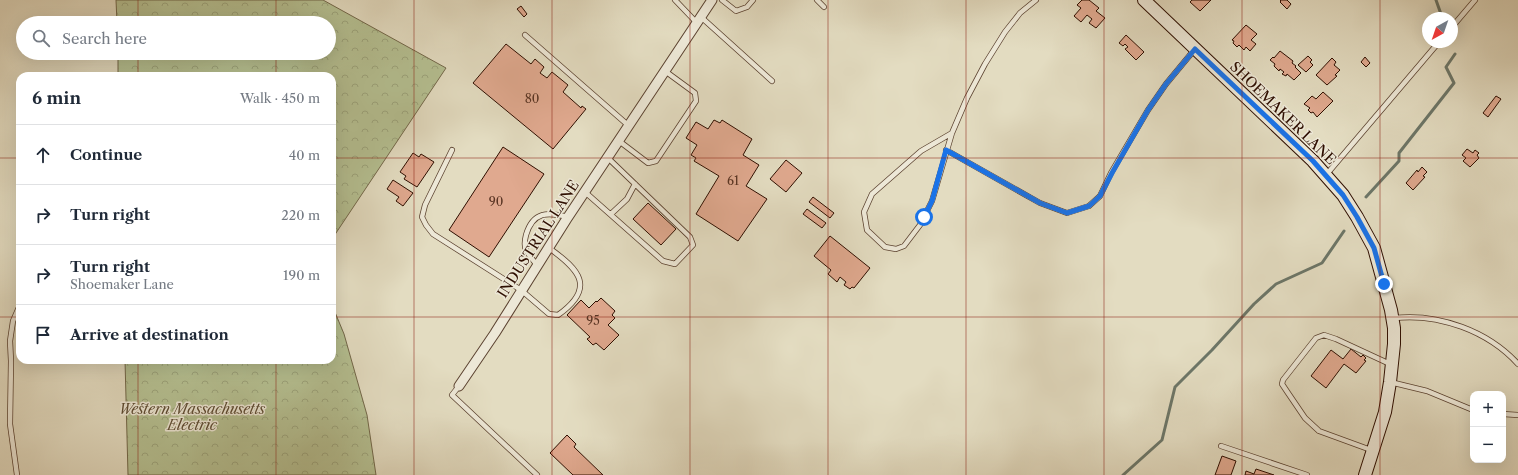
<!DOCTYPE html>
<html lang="en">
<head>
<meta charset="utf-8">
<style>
  body { margin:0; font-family:"Libre Caslon Text",serif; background:#f6f6f7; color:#1f2937 }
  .controls { position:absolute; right:12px; bottom:12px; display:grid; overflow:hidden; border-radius:8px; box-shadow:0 4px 16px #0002 }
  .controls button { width:36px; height:36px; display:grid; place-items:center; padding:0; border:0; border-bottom:1px solid #e0e1e3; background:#fff; color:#1f2937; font:20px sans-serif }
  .compass { position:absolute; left:1422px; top:12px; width:36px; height:36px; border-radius:50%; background:#fff; box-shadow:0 4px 16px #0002; rotate:220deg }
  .stop { position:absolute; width:12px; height:12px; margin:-9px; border:3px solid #1a73e8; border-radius:50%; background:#fff }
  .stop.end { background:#1a73e8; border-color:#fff; box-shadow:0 1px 4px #0008 }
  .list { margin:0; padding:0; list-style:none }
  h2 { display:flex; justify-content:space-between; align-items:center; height:52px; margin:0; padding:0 16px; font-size:17px }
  h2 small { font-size:13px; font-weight:400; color:#747a83 }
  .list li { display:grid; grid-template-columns:26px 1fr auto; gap:12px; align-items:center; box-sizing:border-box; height:60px; padding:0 16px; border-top:1px solid #e0e1e3 }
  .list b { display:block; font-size:15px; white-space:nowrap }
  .list p { margin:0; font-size:13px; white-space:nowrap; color:#747a83 }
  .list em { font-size:13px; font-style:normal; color:#747a83 }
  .icon { flex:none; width:22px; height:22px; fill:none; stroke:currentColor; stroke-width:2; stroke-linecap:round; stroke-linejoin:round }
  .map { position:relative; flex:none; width:1518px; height:475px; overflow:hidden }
  .search { position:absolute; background:#fff; box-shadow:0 4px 16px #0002; left:16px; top:16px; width:320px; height:44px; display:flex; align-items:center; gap:10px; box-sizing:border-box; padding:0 14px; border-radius:22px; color:#747a83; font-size:15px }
  .panel { position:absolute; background:#fff; box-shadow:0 4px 16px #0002; left:16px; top:72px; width:320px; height:292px; border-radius:12px }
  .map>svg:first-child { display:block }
</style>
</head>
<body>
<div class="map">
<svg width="1518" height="475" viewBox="0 0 1518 475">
  <defs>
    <pattern id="forest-crowns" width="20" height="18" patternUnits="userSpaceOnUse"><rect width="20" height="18" fill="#b5c092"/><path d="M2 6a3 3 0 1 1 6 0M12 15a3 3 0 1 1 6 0" fill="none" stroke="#9ca47c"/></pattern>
  </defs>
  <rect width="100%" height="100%" fill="#e3dcc1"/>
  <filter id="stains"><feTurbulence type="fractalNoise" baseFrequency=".005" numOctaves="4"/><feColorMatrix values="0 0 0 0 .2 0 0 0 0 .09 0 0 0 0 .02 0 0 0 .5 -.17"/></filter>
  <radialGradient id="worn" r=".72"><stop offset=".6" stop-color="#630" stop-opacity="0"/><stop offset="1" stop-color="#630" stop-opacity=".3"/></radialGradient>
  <path fill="url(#forest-crowns)" stroke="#726749" d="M116 0H323L446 68 332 239V76H118V53H329V23H117Z
    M332 305 344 334 367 415 376 475H128L125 360H332Z"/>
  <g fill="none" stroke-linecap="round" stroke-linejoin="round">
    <path stroke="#6c7668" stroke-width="3" d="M1436 0 1442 17
      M1366 197 1399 161V153L1454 83 1446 67 1455 54
      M1123 475 1162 440 1175 387 1212 350 1254 304 1276 284 1322 263 1344 231"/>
  </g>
  <path fill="#e0a98f" stroke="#2e0e00" d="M1082 0H1089L1099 8 1096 11 1105 18 1096 28 1089 23 1092 19 1087 15 1081 22 1074 16 1081 8 1077 5Z
    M1192 0H1211L1200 11 1190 2Z
    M1280 0H1287L1291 4 1287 9 1280 2 1281 1Z
    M521 6 527 14 524 17 517 9Z
    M1246 25 1257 34 1251 40 1256 44 1250 51 1246 47 1244 50 1239 45 1237 47 1233 43 1234 41 1232 40Z
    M1126 35 1144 52 1136 60 1125 49 1128 47 1125 44 1123 46 1119 43Z
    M506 44 531 64 535 59 544 67 540 73 547 78 552 72 568 85 563 92 581 108 582 106 586 109 553 149 473 83Z
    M1280 51 1293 61 1292 63 1296 66 1295 67 1301 73 1294 80 1287 74 1286 76 1282 74 1284 72 1280 69 1279 71 1274 66 1275 64 1270 60 1273 57 1274 58Z
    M1308 56 1312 60 1310 62 1313 65 1306 72 1298 65Z
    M1365 57 1370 63 1366 67 1361 62Z
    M1332 58 1336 62 1334 65 1340 70 1335 75 1337 76 1327 85 1316 75Z
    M1323 92 1333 101 1317 117 1313 112 1311 113 1308 110 1310 108 1304 104 1312 96 1316 99Z
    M1496 96 1501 99 1488 117 1483 113Z
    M714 120 720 123 722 120 752 139 743 155 759 165 746 186 767 199 738 241 696 214 719 176 694 161 696 158 691 155 697 145 686 138 696 122 708 129Z
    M503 147 544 174 489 257 449 230Z
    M1467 149 1473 153 1475 150 1479 153 1477 155 1479 158 1470 167 1463 161 1466 158 1462 155Z
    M413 153 419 157 421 154 434 162 417 187 404 179 406 176 400 172Z
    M786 160 802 173 786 192 770 179Z
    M1422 167 1427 172 1423 176 1425 177 1413 190 1406 183 1417 170 1418 172Z
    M393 180 413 193 403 206 396 201 399 197 387 189Z
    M813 197 834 213 830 218 809 202Z
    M648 203 676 229 661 245 633 219Z
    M807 209 826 223 822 228 803 214Z
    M830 236 870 268 854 288 852 287 850 289 844 285 846 282 840 277 837 282 828 274 831 270 814 256Z
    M601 298 615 311 612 315 615 318 608 325 619 335 604 350 596 343 593 345 587 339 590 337 567 315 581 300 589 308 596 301 597 302Z
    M1351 349 1361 357 1363 355 1366 358 1364 360 1366 361 1356 373 1344 364 1326 388 1311 376 1331 350 1343 359Z
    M567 435 576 444 574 447 603 475H573L550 453Z
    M1222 456 1236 461 1231 475H1215Z
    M1256 469 1274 475H1245L1246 471 1254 474Z"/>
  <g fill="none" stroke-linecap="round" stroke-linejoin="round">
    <defs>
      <path id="lane" d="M675 0 697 23
        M722 0 736 11 747 7 753 0
        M817 0 824 7
        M701 17 772 81
        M1452 27 1475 0
        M525 35 629 126
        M952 133 921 151 872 194 864 212 867 230 885 247 896 249 904 246 920 225 932 201 952 133 967 98 985 64 1005 32 1020 13 1036 0
        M619 141 648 163 656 161 696 101 695 93 665 71
        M452 150 425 205 422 217 426 225 433 234 521 290 549 314 558 315C596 288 580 270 549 248
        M946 150 1040 203 1067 213 1089 206 1100 196 1111 173 1148 110 1166 84 1195 49
        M1326 175 1439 42
        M585 192 663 261 675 264 693 245 690 237 608 158
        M611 214 627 199 635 184
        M537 265C534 261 528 255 526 250 524 246 525 239 526 235 533 211 548 212 568 217
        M1394 318C1439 313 1488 331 1518 364
        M1390 382 1427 391 1473 410
        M459 386 452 395 537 475
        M1503 414 1518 415
        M1221 446 1307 475
        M1371 450 1319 431 1305 418 1288 393 1282 384 1283 380 1316 338 1324 335 1336 339 1390 364
        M17 475 10 424 11 361 10 341 13 321 20 305"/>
      <path id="street" d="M459 386 495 333 566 220 712 0"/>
      <path id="secondary" d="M1144 0 1313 161 1343 195 1357 217 1374 248 1391 310 1394 328V344L1390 382 1385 412 1365 475"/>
    </defs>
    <use href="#lane" stroke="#5b4230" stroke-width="6"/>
    <use href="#street" stroke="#5b4230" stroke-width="11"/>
    <use href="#secondary" stroke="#2e0e00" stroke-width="14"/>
    <use href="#lane" stroke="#ede8d7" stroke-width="4.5"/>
    <use href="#street" stroke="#ede8d7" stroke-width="9"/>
    <use href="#secondary" stroke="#ede8d7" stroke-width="12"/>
  </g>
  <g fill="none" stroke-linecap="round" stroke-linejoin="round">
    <path stroke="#1a73e8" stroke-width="5" d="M924 217 932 201 946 150 1040 203 1067 213 1089 206 1100 196 1112 173 1148 110 1166 84 1195 49 1313 161 1343 195 1357 217 1374 248 1384 284"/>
  </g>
  <path fill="none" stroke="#8f2418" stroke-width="1" stroke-opacity="0.55" d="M138 0V23M276 0V23M414 0V475M552 0V475M690 0V475M828 0V475M966 0V475M1104 0V475M1242 0V475M1380 0V475M138 53V76M276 53V76M0 158H20M332 158H1518M0 317H20M332 317H1518M138 360V475M276 360V475"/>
  <g text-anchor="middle" stroke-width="3" stroke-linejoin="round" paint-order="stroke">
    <g font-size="12" fill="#5a3524">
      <text x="532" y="103">80</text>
      <text x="733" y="185">61</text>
      <text x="496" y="206">90</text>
      <text x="593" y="325">95</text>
    </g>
    <g font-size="14" fill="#2e0e00" stroke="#ede8d7">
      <text transform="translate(1283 113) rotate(44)" y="5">SHOEMAKER LANE</text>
      <text transform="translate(538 239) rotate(-57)" y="5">INDUSTRIAL LANE</text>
    </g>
    <g font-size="14" font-style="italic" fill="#5d4c33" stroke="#ede8d7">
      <text x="192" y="414">Western Massachusetts<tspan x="192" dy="16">Electric</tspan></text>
    </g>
  </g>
  <rect width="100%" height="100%" filter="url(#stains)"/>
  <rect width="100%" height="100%" fill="url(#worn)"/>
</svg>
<div class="controls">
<button>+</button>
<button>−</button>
</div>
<svg class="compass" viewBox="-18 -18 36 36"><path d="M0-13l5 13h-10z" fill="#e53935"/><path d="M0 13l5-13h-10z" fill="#747a83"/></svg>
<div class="stop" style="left:924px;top:217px"></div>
<div class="stop end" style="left:1384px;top:284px"></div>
<div class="search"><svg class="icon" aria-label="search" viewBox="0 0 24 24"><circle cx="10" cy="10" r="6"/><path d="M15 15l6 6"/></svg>Search here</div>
<section class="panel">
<h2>6 min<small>Walk · 450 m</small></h2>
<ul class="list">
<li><svg class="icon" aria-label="ahead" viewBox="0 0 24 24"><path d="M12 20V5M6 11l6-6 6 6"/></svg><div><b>Continue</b></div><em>40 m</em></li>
<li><svg class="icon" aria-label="right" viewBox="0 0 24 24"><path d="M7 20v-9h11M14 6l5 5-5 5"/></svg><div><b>Turn right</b></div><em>220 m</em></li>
<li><svg class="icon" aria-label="right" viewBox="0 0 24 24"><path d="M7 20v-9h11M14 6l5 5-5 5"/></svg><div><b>Turn right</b><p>Shoemaker Lane</p></div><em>190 m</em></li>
<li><svg class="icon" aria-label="arrive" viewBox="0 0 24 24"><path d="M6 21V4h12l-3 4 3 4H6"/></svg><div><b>Arrive at destination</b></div></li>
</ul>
</section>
</div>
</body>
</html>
